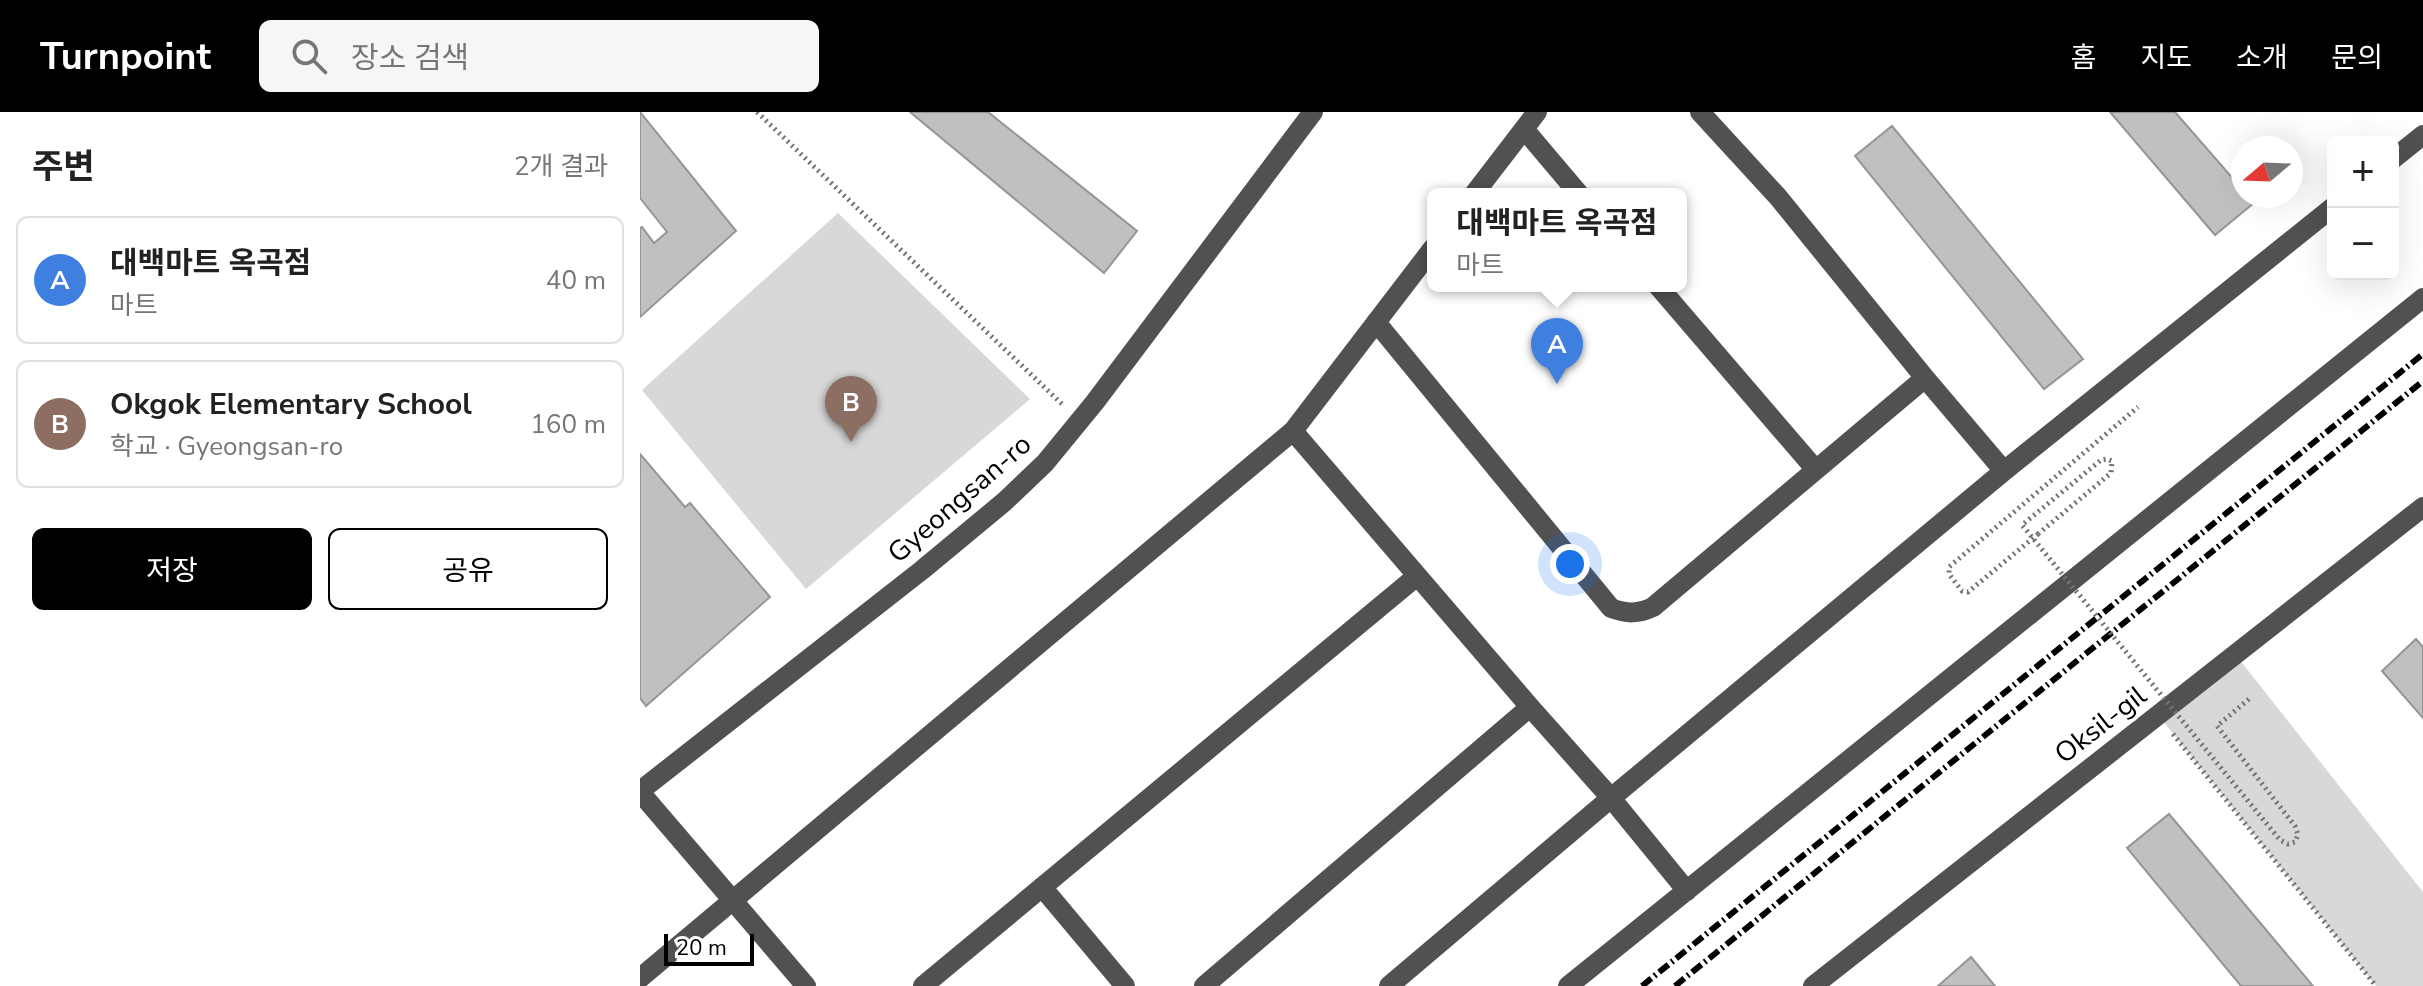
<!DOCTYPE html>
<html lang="ko">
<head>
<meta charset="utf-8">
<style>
  body { margin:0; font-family:"Nunito Sans","Noto Sans KR",sans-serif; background:#f6f6f6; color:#222 }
  .controls { position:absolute; right:24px; top:24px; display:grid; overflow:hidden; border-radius:12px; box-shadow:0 8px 32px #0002 }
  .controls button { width:72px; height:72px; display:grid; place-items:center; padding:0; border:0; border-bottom:2px solid #e0e0e0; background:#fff; color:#222; font:40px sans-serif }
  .compass { position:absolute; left:1591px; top:24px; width:72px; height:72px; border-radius:50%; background:#fff; box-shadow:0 8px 32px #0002; rotate:251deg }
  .scale { position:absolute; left:24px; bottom:20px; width:90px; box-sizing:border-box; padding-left:8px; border:4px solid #000; border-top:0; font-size:22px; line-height:28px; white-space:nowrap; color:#000; -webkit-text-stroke:6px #fff; paint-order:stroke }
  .you { position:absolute; left:930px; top:452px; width:28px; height:28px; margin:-20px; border:6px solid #fff; border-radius:50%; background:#1a73e8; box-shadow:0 0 0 12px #1a73e833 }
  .badge { display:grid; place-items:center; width:52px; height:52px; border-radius:50%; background:#000; color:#fff; font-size:26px; font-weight:700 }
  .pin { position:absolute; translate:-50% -66px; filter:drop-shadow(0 2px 4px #0008) }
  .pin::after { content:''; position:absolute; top:42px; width:28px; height:24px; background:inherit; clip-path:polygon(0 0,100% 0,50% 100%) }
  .popup { position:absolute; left:787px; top:76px; width:260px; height:104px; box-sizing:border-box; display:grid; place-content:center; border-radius:12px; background:#fff; filter:drop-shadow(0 2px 6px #0005); font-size:26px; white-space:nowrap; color:#767676 }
  .popup b { font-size:30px; color:#222 }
  .popup::after { content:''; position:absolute; left:50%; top:100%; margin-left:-16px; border:16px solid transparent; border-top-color:#fff }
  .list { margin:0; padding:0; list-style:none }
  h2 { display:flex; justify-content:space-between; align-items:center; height:104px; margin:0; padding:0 32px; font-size:34px }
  h2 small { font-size:26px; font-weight:400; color:#767676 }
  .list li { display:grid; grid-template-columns:52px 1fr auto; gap:24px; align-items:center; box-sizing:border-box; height:128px; margin:0 16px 16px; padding:0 16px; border:2px solid #e0e0e0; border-radius:12px }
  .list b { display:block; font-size:30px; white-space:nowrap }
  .list p { margin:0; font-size:26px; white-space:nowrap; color:#767676 }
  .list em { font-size:26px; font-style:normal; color:#767676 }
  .actions { display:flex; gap:16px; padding:24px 32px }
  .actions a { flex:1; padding:18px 0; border:2px solid #000; border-radius:12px; text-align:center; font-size:28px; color:#000 }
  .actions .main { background:#000; color:#fff }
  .icon { flex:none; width:44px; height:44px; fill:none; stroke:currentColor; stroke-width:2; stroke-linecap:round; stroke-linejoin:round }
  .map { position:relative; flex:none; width:1783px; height:874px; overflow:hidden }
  header { display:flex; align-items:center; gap:48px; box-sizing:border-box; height:112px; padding:0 40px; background:#000; color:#fff }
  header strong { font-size:38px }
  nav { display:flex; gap:44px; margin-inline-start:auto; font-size:28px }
  .search { width:560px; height:72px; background:#f6f6f6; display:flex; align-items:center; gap:20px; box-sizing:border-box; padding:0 28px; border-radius:12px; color:#767676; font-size:30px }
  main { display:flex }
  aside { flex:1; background:#fff }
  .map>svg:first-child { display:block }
</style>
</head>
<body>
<header>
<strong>Turnpoint</strong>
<div class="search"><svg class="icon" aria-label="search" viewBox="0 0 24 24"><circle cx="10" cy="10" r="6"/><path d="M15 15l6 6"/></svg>장소 검색</div>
<nav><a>홈</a><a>지도</a><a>소개</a><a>문의</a></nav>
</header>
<main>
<aside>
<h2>주변<small>2개 결과</small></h2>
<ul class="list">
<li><span class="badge" style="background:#3f7fe0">A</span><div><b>대백마트 옥곡점</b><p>마트</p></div><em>40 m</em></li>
<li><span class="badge" style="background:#8d6e63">B</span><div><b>Okgok Elementary School</b><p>학교 · Gyeongsan-ro</p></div><em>160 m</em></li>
</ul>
<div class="actions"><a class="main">저장</a><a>공유</a></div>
</aside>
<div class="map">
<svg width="1783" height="874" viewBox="0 0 1783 874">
  <rect width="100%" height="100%" fill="#fff"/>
  <path fill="#d8d8d8" d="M198 101 390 287 166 477 2 278Z
    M1595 542 1783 780V874H1736L1518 603Z"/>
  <path fill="#c0c0c0" stroke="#959595" stroke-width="2" d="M0 0 96 119 0 205V116L2 115 14 131 27 120 0 86Z
    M270 0H348L497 119 464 161Z
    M1470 0H1535L1603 78V84H1608L1614 91 1575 123Z
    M1252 14 1443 247 1404 277 1215 44Z
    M0 342 45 395 50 391 130 485 6 594 0 586Z
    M1776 527 1783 535V606L1742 559Z
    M1529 702 1673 874H1601L1487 736Z
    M1331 845 1355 874H1298Z"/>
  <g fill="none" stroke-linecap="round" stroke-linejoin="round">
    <path stroke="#737373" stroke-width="5" stroke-dasharray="2 4" stroke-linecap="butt" d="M117 0 424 294
      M1398 422 1328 480 1322 479 1309 462V455L1498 295
      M1533 622 1736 874"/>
    <path stroke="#515151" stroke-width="20" d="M1060 0 1138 85 1285 266 1364 359
      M884 17 939 82
      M1753 47 1783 23
      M834 82 897 0
      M1018 174 1176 358
      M736 210 971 496C987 502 998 502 1013 495L1285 266
      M653 319 890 595 971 686 1047 779
      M0 679 282 458 364 390 405 351 455 290 673 0
      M0 680 166 874
      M402 775 485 874
      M0 866 653 319 793 136
      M283 874 777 464
      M564 874 890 595
      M749 874 971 686 1364 359 1693 95
      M928 874 1783 186
      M1173 874 1783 395"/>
    <path stroke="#000" stroke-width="6" stroke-dasharray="12 4 2 4" stroke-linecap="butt" d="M1002 874 1783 242
      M1035 874 1783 269"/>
    <path stroke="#737373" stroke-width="5" stroke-dasharray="2 4" stroke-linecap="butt" d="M1398 422 1471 361 1472 349 1467 347 1461 348 1382 413 1640 728 1648 732 1655 730 1658 723 1655 714 1577 614 1609 587"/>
  </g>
  <g text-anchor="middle" stroke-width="7" stroke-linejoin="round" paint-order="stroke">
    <g font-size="28" fill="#000" stroke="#fff">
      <text transform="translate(319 386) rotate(-41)" y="10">Gyeongsan-ro</text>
      <text transform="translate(1460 612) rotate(-38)" y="10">Oksil-gil</text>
    </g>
  </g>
</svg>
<div class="controls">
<button>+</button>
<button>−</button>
</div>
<svg class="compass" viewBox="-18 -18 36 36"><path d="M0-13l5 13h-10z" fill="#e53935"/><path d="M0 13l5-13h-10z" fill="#767676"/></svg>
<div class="scale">20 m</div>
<div class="you"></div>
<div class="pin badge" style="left:917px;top:272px;background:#3f7fe0">A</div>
<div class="popup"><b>대백마트 옥곡점</b>마트</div>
<div class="pin badge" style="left:211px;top:330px;background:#8d6e63">B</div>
</div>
</main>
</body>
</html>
